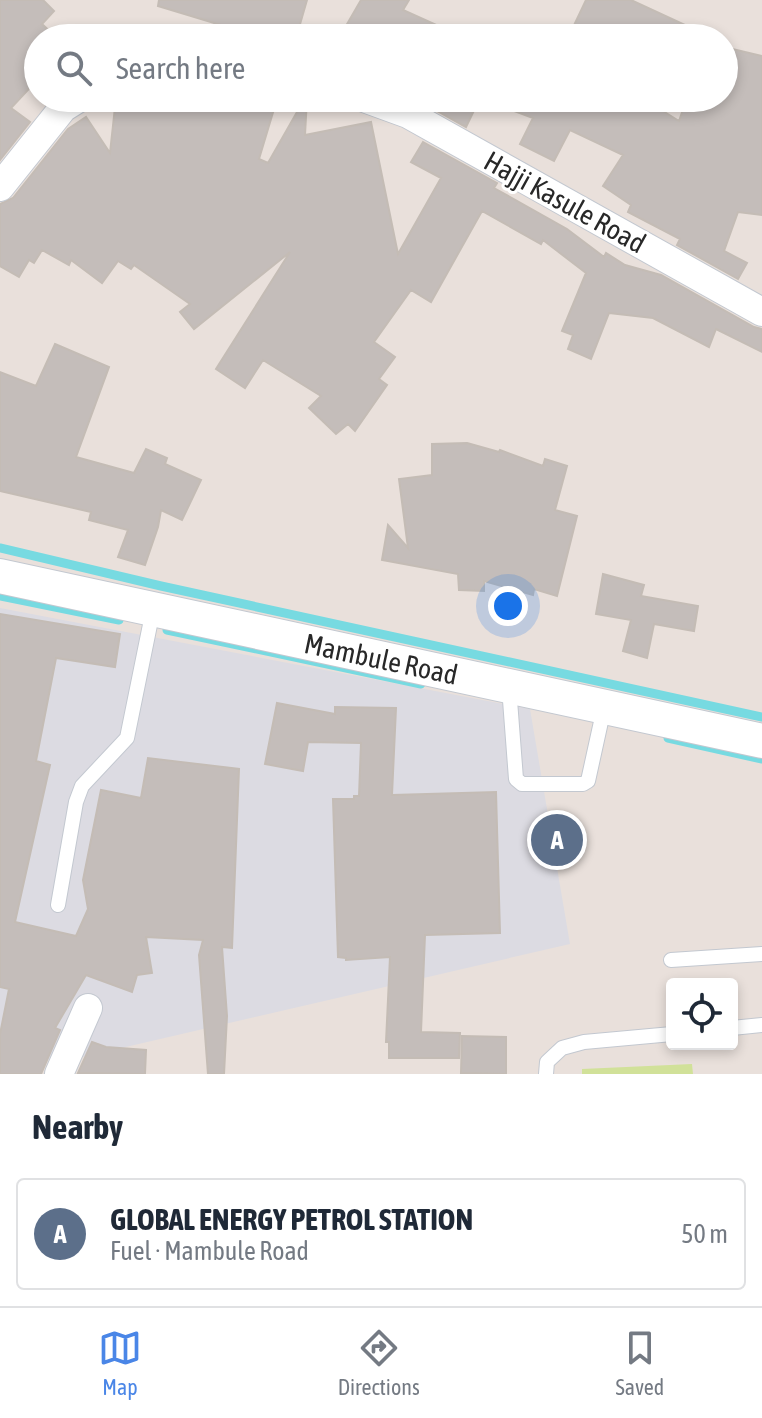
<!DOCTYPE html>
<html lang="en">
<head>
<meta charset="utf-8">
<style>
  body { margin:0; font-family:"Asap Condensed",sans-serif; background:#f6f6f7; color:#1f2937 }
  .controls { position:absolute; right:24px; bottom:24px; display:grid; overflow:hidden; border-radius:8px; box-shadow:0 4px 12px #0003 }
  .controls button { width:72px; height:72px; display:grid; place-items:center; padding:0; border:0; border-bottom:2px solid #e0e1e3; background:#fff; color:#1f2937; font:40px sans-serif }
  .you { position:absolute; left:508px; top:606px; width:28px; height:28px; margin:-20px; border:6px solid #fff; border-radius:50%; background:#1a73e8; box-shadow:0 0 0 12px #1a73e833 }
  .badge { display:grid; place-items:center; width:52px; height:52px; border-radius:50%; background:#4a86e7; color:#fff; font-size:26px; font-weight:700 }
  .pin { position:absolute; translate:-50% -50%; border:4px solid #fff; box-shadow:0 2px 8px #0006 }
  .list { margin:0; padding:0; list-style:none }
  h2 { display:flex; justify-content:space-between; align-items:center; height:104px; margin:0; padding:0 32px; font-size:34px }
  h2 small { font-size:26px; font-weight:400; color:#747a83 }
  .list li { display:grid; grid-template-columns:52px 1fr auto; gap:24px; align-items:center; box-sizing:border-box; height:112px; margin:0 16px 16px; padding:0 16px; border:2px solid #e0e1e3; border-radius:8px }
  .list b { display:block; font-size:30px; white-space:nowrap }
  .list p { margin:0; font-size:26px; white-space:nowrap; color:#747a83 }
  .list em { font-size:26px; font-style:normal; color:#747a83 }
  .icon { flex:none; width:44px; height:44px; fill:none; stroke:currentColor; stroke-width:2; stroke-linecap:round; stroke-linejoin:round }
  .map { position:relative; flex:none; width:762px; height:1074px; overflow:hidden }
  .search { position:absolute; background:#fff; box-shadow:0 4px 12px #0003; left:24px; right:24px; top:24px; height:88px; display:flex; align-items:center; gap:20px; box-sizing:border-box; padding:0 28px; border-radius:44px; color:#747a83; font-size:30px }
  .sheet { height:232px; background:#fff }
  nav { display:flex; justify-content:space-around; align-items:center; box-sizing:border-box; height:112px; border-top:2px solid #e0e1e3; background:#fff; font-size:22px; color:#747a83 }
  nav a { display:grid; justify-items:center; gap:4px }
  nav .on { color:#4a86e7 }
  .map>svg:first-child { display:block }
</style>
</head>
<body>
<div class="map">
<svg width="762" height="1074" viewBox="0 0 762 1074">
  <rect width="100%" height="100%" fill="#e9e0db"/>
  <path fill="#dcdbe2" d="M0 608 530 709 570 944 61 1062 0 1051Z"/>
  <path fill="#d1e199" d="M692 1064 693 1074H582V1069Z"/>
  <g fill="none" stroke-linecap="round" stroke-linejoin="round">
    <path stroke="#77dae1" stroke-width="9" d="M0 548 161 586 762 717
      M0 596 119 620
      M167 630 421 684
      M668 738 762 759"/>
  </g>
  <path fill="#c4bdba" stroke="#c4bcb5" stroke-width="2" d="M0 0H43L54 11 42 24 57 38H38V79L11 108 30 122 0 160Z
    M159 0H307L296 38H264L158 6Z
    M361 0H409L403 10 465 38H339Z
    M586 0H631L713 38H568Z
    M724 47 762 56V215L738 212 724 251 747 263 738 279 677 245 680 239 628 212 631 205 603 186 623 155 570 130 554 161 520 144 533 118 485 100 642 98 679 121 687 98H724Z
    M116 98H221V110L274 109 259 159 268 163 305 98H307L305 135 371 122 398 254 441 178 411 162 423 142 497 183 494 188 567 229 604 257 606 253 625 265 661 275 754 327 762 329V352L716 329 709 347 653 318 609 313 591 359 568 349 573 335 562 331 586 273 543 240 541 244 482 211 431 302 411 290 374 342 395 357 379 379 387 385 355 431 348 424 336 434 309 408 321 396 263 360 245 388 216 369 290 252 194 329 180 312 190 304 134 265 131 269 118 261 102 283 71 260 69 265 42 250 34 263 29 260 19 277 0 266V204L13 198 68 129 86 117 110 153Z
    M414 98H480L466 127Z
    M55 344 109 367 76 457 134 473 146 449 167 458 165 464 201 480 182 520 161 510 158 527 145 565 118 557 128 530 89 520 91 512 0 491V372L36 386Z
    M467 443 499 452 500 450 543 466 545 459 567 466 555 510 577 516 557 596 534 589 533 595 484 581V591L459 590 458 574 382 560 388 525 408 548 399 479 432 475V444Z
    M603 574 644 585 641 596 698 606 694 631 654 624 647 658 623 651 631 620 596 614Z
    M0 614 120 634 115 667 56 658 36 761 50 765 15 922 76 936 88 909 83 880 101 790 141 798 148 758 239 769 232 948 222 947 227 1016 224 1074H208L199 955 203 940 146 937 152 973 137 975 132 992 86 975 55 1028 60 1030 41 1074H0V1034L9 989 0 987Z
    M277 703 335 714V707L396 708 392 795 496 792 500 933 425 935 421 1032 460 1033 459 1058H389V1042H386L390 957 346 960V958L338 957 333 799H354V796H359L361 743 308 742 303 771 265 764Z
    M462 1036 506 1037V1074L461 1073Z
    M92 1042 106 1047 146 1050 145 1074 78 1073Z"/>
  <g fill="none" stroke-linecap="round" stroke-linejoin="round">
    <defs>
      <path id="service" d="M509 687 516 779 522 784H583L588 781 604 708
        M58 905 76 802 82 786 127 738 153 610
        M671 960 762 954
        M732 1028 762 1025
        M546 1074 547 1062 562 1048 584 1042 672 1034"/>
      <path id="minor" d="M364 98 408 114 762 312
        M0 187 63 108 79 98
        M59 1074 88 1008"/>
      <path id="tertiary" d="M0 576 762 741"/>
    </defs>
    <use href="#service" stroke="#c3c8d0" stroke-width="16"/>
    <use href="#minor" stroke="#c3c8d0" stroke-width="30"/>
    <use href="#tertiary" stroke="#c3c8d0" stroke-width="36"/>
    <use href="#service" stroke="#fff" stroke-width="14"/>
    <use href="#minor" stroke="#fff" stroke-width="28"/>
    <use href="#tertiary" stroke="#fff" stroke-width="34"/>
  </g>
  <g text-anchor="middle" stroke-width="6" stroke-linejoin="round" paint-order="stroke">
    <g font-size="28" fill="#282828" stroke="#fff">
      <text transform="translate(565 202) rotate(29)" y="10">Hajji Kasule Road</text>
      <text transform="translate(381 659) rotate(12)" y="10">Mambule Road</text>
    </g>
  </g>
</svg>
<div class="controls">
<button><svg class="icon" aria-label="locate" viewBox="0 0 24 24"><circle cx="12" cy="12" r="6"/><path d="M12 2v4M12 18v4M2 12h4M18 12h4"/></svg></button>
</div>
<div class="you"></div>
<div class="pin badge" style="left:557px;top:840px;background:#5c6f8a">A</div>
<div class="search"><svg class="icon" aria-label="search" viewBox="0 0 24 24"><circle cx="10" cy="10" r="6"/><path d="M15 15l6 6"/></svg>Search here</div>
</div>
<section class="sheet">
<h2>Nearby<small></small></h2>
<ul class="list">
<li><span class="badge" style="background:#5c6f8a">A</span><div><b>GLOBAL ENERGY PETROL STATION</b><p>Fuel · Mambule Road</p></div><em>50 m</em></li>
</ul>
</section>
<nav>
<a class="on"><svg class="icon" aria-label="map" viewBox="0 0 24 24"><path d="M3 6l6-2 6 2 6-2v14l-6 2-6-2-6 2zM9 4v14M15 6v14"/></svg>Map</a>
<a><svg class="icon" aria-label="directions" viewBox="0 0 24 24"><path d="M12 3l9 9-9 9-9-9zM9 14v-3h6M13 9l2 2-2 2"/></svg>Directions</a>
<a><svg class="icon" aria-label="saved" viewBox="0 0 24 24"><path d="M7 4h10v16l-5-4-5 4z"/></svg>Saved</a>
</nav>
</body>
</html>
